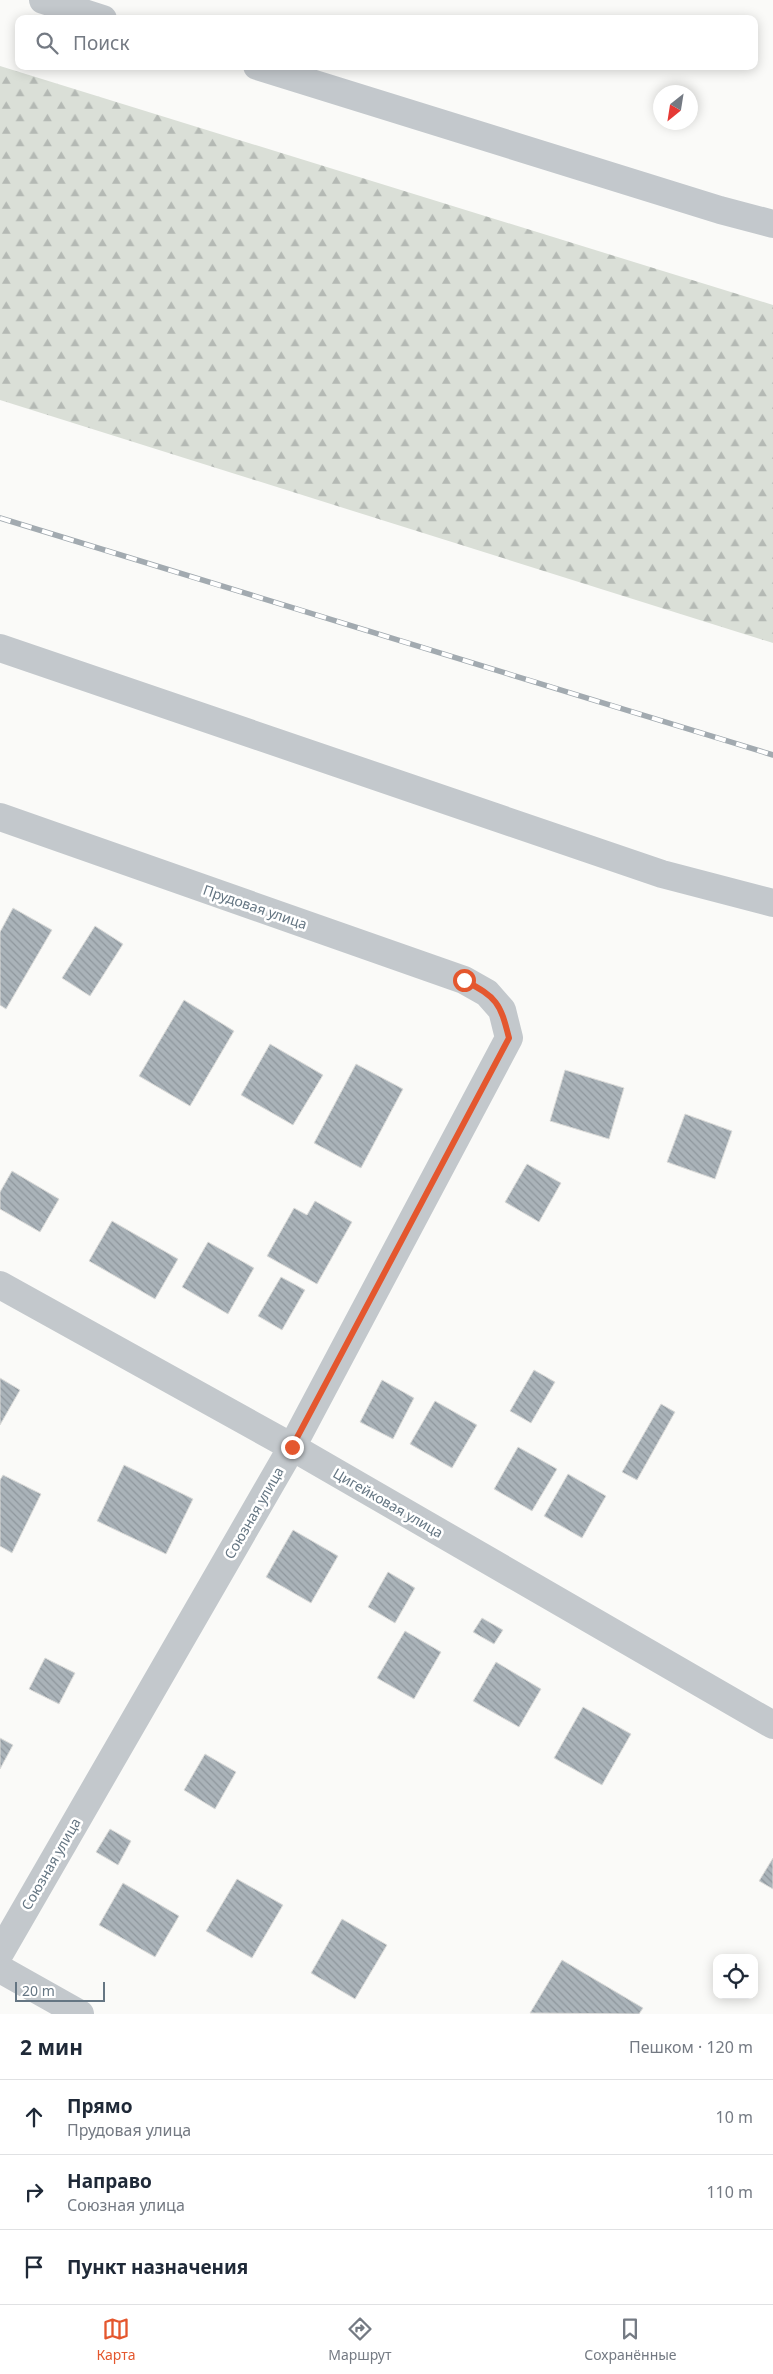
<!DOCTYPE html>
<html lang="ru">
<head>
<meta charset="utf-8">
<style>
  body { margin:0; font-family:"Noto Sans",sans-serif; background:#f6f6f7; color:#1f2937 }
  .controls { position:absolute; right:15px; bottom:15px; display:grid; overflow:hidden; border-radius:10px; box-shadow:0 2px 12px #0003 }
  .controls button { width:45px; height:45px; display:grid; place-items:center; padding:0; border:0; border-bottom:1px solid #e0e1e3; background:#fff; color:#1f2937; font:25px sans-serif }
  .compass { position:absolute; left:653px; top:85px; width:45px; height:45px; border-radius:50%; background:#fff; box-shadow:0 2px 12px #0003; rotate:210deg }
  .scale { position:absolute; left:15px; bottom:12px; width:90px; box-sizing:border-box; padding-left:5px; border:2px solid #657683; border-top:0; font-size:14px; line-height:18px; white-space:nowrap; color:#657683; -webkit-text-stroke:4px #fff; paint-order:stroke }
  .stop { position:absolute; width:15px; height:15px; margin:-11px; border:4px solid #e4572e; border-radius:50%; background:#fff }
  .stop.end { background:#e4572e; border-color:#fff; box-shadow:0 1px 5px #0008 }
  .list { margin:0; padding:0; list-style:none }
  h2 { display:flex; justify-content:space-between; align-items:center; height:65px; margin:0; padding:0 20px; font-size:21px }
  h2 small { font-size:16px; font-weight:400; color:#747a83 }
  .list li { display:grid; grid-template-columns:32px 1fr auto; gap:15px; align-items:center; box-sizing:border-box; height:75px; padding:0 20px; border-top:1px solid #e0e1e3 }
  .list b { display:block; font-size:19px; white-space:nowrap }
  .list p { margin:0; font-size:16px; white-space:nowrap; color:#747a83 }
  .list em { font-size:16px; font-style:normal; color:#747a83 }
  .icon { flex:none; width:28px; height:28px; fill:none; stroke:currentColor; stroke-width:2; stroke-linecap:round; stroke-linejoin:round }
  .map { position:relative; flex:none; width:773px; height:2014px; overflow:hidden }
  .search { position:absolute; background:#fff; box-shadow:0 2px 12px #0003; left:15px; right:15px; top:15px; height:55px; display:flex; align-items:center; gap:12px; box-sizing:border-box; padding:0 18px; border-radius:10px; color:#747a83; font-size:19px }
  .sheet { height:290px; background:#fff }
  nav { display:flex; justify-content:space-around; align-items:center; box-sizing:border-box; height:70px; border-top:1px solid #e0e1e3; background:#fff; font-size:14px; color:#747a83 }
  nav a { display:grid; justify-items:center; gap:2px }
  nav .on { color:#e4572e }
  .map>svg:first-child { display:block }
</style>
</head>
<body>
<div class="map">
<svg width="773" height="2014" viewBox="0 0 773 2014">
  <defs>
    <pattern id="forest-firs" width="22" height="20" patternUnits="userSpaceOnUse" patternTransform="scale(1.25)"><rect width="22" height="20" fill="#dadfd7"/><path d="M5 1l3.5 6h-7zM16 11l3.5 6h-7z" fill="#b4b9b4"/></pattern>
    <pattern id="building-back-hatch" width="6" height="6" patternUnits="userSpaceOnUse" patternTransform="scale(1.25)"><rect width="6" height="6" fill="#aab3b9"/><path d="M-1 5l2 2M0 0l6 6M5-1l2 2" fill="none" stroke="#8e969c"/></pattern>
  </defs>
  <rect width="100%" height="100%" fill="#fafaf8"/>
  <path fill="url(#forest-firs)" d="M0 66 773 305V643L0 400Z"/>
  <path fill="url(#building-back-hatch)" stroke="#dcdcda" d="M13 908 52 930 6 1009 0 1005V932Z
    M95 926 123 944 90 996 62 978Z
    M184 1000 234 1031 190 1106 139 1076Z
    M270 1044 323 1075 293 1125 241 1095Z
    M356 1064 403 1089 361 1168 314 1143Z
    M565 1070 624 1088 609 1139 550 1121Z
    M685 1114 732 1131 715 1179 667 1162Z
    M527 1164 561 1183 539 1222 505 1202Z
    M12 1171 59 1199 40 1232 0 1209V1192Z
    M315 1201 352 1222 317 1284 267 1256 294 1208 307 1215Z
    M112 1221 178 1259 155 1299 89 1261Z
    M208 1242 254 1268 228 1314 182 1287Z
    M281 1277 305 1290 282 1330 258 1316Z
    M534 1370 555 1382 531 1423 510 1411Z
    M0 1378 20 1390 0 1425Z
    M382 1380 414 1398 393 1439 360 1422Z
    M435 1401 477 1425 452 1468 410 1444Z
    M661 1404 675 1412 637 1480 622 1472Z
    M518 1447 557 1469 532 1511 494 1489Z
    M124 1465 193 1499 166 1554 97 1521Z
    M568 1474 606 1496 582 1538 544 1516Z
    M3 1475 41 1494 12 1553 0 1546V1480Z
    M293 1530 338 1556 311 1603 266 1577Z
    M388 1572 415 1588 395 1623 368 1607Z
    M482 1618 503 1630 494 1644 473 1632Z
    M405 1631 441 1652 414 1699 377 1678Z
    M45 1658 75 1673 59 1704 29 1689Z
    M496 1662 541 1689 519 1727 473 1701Z
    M583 1707 631 1734 602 1785 554 1758Z
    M0 1738 13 1745 0 1769Z
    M205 1754 236 1772 215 1809 184 1790Z
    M110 1829 131 1841 118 1865 96 1852Z
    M773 1858V1889L759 1881Z
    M237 1879 283 1905 252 1958 206 1931Z
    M123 1883 179 1916 155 1957 99 1925Z
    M342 1919 387 1945 355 1999 311 1973Z
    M562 1960 643 2008 639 2014 530 2013Z"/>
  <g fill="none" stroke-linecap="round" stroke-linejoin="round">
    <path stroke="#c3c8cc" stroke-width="28" d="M43 0 103 19
      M257 66 720 210 773 224
      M0 648 662 874 773 903
      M0 817 464 980 487 993 502 1010 509 1038 292 1447 0 1953
      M0 1285 292 1447 773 1725
      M0 1969 80 2014"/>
    <defs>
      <path id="rail" d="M0 518 773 755"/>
    </defs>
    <use href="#rail" stroke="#a2aab0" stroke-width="5.5"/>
    <use href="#rail" stroke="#fff" stroke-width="4" stroke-dasharray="11" stroke-linecap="butt"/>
  </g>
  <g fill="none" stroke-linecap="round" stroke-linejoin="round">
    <path stroke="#e4572e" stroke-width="6" d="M292 1447 509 1038C500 1002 497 998 464 980"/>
  </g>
  <g text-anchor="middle" stroke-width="5" stroke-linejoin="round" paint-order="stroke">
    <g font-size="14" fill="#657683" stroke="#fff">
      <text transform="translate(255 907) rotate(19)" y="5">Прудовая улица</text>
      <text transform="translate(388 1503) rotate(30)" y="5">Цигейковая улица</text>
      <text transform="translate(254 1513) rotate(-60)" y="5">Союзная улица</text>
      <text transform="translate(51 1864) rotate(-60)" y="5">Союзная улица</text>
    </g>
  </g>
</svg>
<div class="controls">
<button><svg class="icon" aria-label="locate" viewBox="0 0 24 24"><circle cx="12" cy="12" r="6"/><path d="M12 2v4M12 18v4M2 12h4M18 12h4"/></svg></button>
</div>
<svg class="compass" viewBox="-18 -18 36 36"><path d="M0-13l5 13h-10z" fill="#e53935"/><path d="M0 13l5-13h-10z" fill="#747a83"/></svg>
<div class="scale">20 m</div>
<div class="stop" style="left:464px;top:980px"></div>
<div class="stop end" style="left:292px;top:1447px"></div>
<div class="search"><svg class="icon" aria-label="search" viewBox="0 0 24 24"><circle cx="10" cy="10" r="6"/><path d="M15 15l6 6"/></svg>Поиск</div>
</div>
<section class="sheet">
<h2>2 мин<small>Пешком · 120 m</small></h2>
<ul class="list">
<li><svg class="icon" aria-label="ahead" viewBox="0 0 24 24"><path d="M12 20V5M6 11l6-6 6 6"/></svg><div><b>Прямо</b><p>Прудовая улица</p></div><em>10 m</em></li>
<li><svg class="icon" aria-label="right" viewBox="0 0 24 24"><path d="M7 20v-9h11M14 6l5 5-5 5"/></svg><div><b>Направо</b><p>Союзная улица</p></div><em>110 m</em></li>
<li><svg class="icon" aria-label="arrive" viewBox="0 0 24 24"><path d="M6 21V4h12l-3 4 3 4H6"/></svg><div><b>Пункт назначения</b></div></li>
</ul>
</section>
<nav>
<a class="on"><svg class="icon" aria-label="map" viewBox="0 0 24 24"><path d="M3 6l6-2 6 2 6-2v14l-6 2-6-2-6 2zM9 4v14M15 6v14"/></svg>Карта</a>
<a><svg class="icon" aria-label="directions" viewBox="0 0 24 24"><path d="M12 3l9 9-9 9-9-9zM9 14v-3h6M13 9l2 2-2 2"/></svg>Маршрут</a>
<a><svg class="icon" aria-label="saved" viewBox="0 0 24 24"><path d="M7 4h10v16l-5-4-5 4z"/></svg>Сохранённые</a>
</nav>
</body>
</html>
